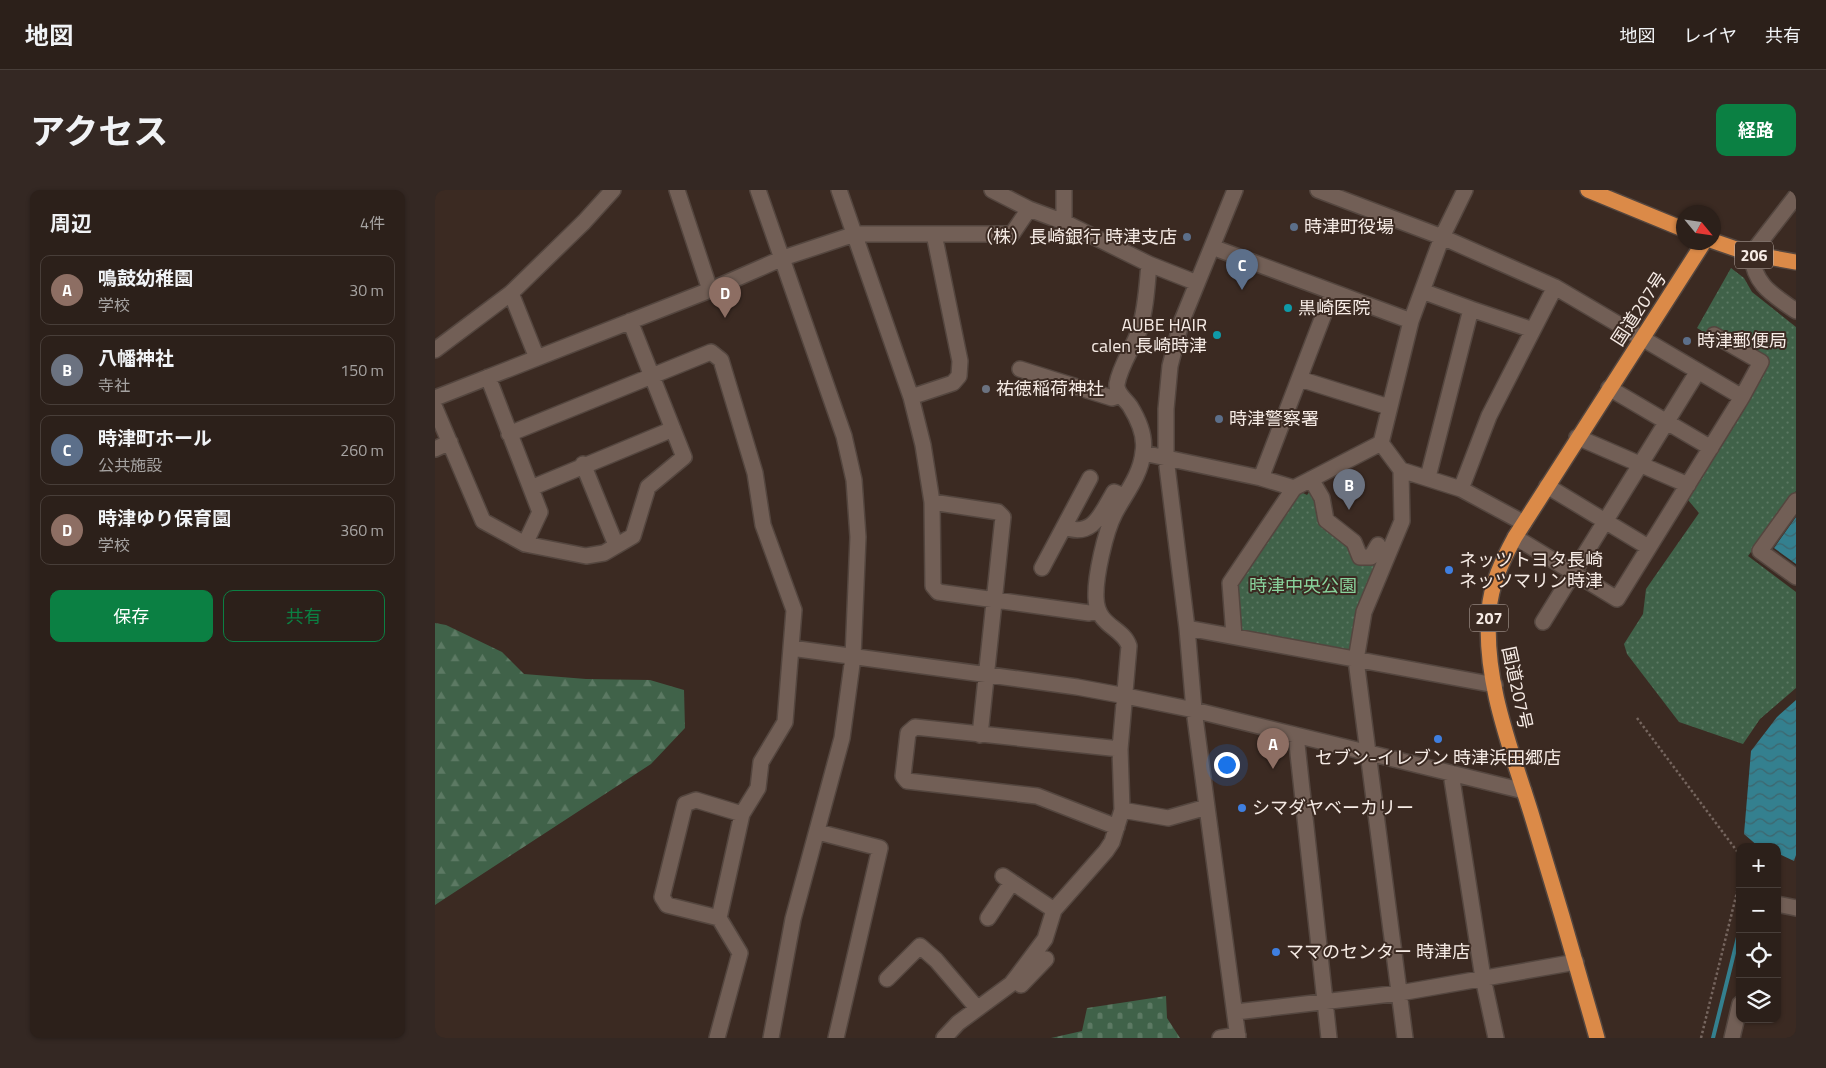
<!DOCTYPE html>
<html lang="ja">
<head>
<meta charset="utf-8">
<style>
  body { margin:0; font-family:"Titillium Web","Noto Sans JP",sans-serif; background:#342823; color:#f1f3f6 }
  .controls { position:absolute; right:15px; bottom:15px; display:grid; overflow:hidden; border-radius:10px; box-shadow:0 1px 4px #0004 }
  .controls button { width:45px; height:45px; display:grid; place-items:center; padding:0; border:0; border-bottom:1px solid #483e39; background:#2c201a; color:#f1f3f6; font:25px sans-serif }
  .compass { position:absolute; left:1241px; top:15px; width:45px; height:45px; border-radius:50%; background:#2c201a; box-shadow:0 1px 4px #0004; rotate:119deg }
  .you { position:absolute; left:791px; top:574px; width:18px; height:18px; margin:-12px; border:4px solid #fff; border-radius:50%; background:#1a73e8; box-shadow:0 0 0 8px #1a73e833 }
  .badge { display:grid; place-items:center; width:32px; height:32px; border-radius:50%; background:#0b8043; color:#fff; font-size:16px; font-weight:700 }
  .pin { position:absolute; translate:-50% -41px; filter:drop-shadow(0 1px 2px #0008) }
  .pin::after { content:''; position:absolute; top:26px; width:18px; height:15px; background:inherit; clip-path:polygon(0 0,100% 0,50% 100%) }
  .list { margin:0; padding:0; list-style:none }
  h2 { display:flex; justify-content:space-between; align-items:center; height:65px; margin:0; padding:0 20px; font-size:21px }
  h2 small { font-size:16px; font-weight:400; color:#a6a3a2 }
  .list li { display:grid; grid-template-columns:32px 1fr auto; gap:15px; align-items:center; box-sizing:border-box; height:70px; margin:0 10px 10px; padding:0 10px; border:1px solid #483e39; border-radius:10px }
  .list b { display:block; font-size:19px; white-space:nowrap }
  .list p { margin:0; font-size:16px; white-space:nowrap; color:#a6a3a2 }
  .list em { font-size:16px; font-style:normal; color:#a6a3a2 }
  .actions { display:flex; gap:10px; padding:15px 20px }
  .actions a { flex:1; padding:11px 0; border:1px solid #0b8043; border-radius:10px; text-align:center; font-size:18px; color:#0b8043 }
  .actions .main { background:#0b8043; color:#fff }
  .icon { flex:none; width:28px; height:28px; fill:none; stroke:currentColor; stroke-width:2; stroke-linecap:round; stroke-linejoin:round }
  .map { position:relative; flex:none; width:1361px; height:848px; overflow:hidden; border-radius:10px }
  header { display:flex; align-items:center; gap:30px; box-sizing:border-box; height:70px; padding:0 25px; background:#2c201a; border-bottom:1px solid #483e39 }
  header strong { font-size:24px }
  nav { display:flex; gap:28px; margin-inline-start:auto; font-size:18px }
  .intro { display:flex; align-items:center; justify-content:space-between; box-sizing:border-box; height:120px; padding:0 30px }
  h1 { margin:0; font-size:35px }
  .button { padding:12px 22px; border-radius:10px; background:#0b8043; color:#fff; font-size:18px; font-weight:700 }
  main { display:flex; gap:30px; padding:0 30px }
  aside { flex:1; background:#2c201a; border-radius:10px; box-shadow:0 1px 4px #0004 }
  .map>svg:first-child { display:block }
</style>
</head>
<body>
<header>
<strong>地図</strong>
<nav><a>地図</a><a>レイヤ</a><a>共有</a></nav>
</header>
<div class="intro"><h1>アクセス</h1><a class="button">経路</a></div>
<main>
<aside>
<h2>周辺<small>4件</small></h2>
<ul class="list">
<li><span class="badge" style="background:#8d6e63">A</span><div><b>鳴鼓幼稚園</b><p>学校</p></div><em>30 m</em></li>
<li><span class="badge" style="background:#6b7280">B</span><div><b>八幡神社</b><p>寺社</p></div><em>150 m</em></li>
<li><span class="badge" style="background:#5c6f8a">C</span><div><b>時津町ホール</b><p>公共施設</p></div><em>260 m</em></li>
<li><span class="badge" style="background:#8d6e63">D</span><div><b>時津ゆり保育園</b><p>学校</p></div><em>360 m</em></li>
</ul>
<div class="actions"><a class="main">保存</a><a>共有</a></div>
</aside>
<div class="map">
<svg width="1361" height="848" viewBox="0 0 1361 848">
  <defs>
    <pattern id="forest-firs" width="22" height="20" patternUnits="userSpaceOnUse" patternTransform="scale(1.25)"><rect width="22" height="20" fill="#406249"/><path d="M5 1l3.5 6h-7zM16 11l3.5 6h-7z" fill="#5c7963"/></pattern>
    <pattern id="cemetery-stones" width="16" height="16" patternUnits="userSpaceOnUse" patternTransform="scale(1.25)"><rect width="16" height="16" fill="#406249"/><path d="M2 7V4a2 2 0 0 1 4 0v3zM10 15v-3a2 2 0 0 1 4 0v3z" fill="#5c7963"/></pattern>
    <pattern id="park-dots" width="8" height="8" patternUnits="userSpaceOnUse" patternTransform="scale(1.25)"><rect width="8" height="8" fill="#406249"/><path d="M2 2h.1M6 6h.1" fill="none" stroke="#5c7963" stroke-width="1.8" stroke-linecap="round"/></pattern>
    <pattern id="water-waves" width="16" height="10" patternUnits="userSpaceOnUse" patternTransform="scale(1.25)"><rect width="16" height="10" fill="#34808f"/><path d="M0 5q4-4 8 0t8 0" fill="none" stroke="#3e666e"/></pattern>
  </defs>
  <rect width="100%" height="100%" fill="#3b2a22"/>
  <path fill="url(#forest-firs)" d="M0 433 11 435 67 462 89 484 151 489 215 490 249 500 250 538 216 574 0 715Z"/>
  <path fill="url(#cemetery-stones)" d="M731 806 732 828 745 848H616L647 841 652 818Z"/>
  <path fill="url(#park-dots)" d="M1296 78 1309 88 1317 102 1361 137V301L1313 366 1361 402V498L1325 529 1308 554 1244 532 1192 464 1189 454 1208 424 1211 399 1264 323 1253 310 1311 217 1310 207 1328 178 1262 138Z
    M867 297 869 299 868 303 872 305 876 300 914 352 921 374 934 372 942 377 916 462 808 443 802 435 801 395Z"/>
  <path fill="url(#water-waves)" d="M1361 327V374L1339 358Z
    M1361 510V665L1359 671 1342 663V657H1324L1309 644 1316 561 1342 527Z"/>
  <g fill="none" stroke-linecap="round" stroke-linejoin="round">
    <path stroke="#34808f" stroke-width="4" d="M1278 848 1305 739"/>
    <defs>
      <path id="minor" d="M242 0 275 100
        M323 0 409 246 419 290 423 347 418 467 407 548 358 729 336 848
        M404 0 476 207 488 255 497 312 498 396 503 402 654 423 663 421
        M557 0 594 19 629 32 714 74 762 93
        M800 0 746 133 735 176 731 219V268L752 438 759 520 803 848
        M883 0 1007 47 1120 97 1307 207 1182 409 1080 347
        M1361 6 1316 64C1320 96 1337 104 1361 121
        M629 32V0
        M777 57 976 131
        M987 101 1036 119
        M76 103 102 168
        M1279 145 1326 172 1307 207
        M0 160 76 103 149 32 178 0
        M585 179 677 208 685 205
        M53 187 105 322 90 354
        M865 189 954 217
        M1174 198 1276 258
        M476 207 518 193 524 186 525 171 499 44
        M0 208 275 100 348 68 420 44H577L594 19
        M0 218 48 331 90 354 151 366 169 363 198 346 213 297 249 267 195 131
        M74 244 276 162 286 170 320 283 328 335 359 420 350 532 326 572 323 598 307 624 284 728 305 763 282 848
        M1142 247 1253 295
        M946 253 966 280 967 331 929 422 921 470 970 848
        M0 259 15 252
        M708 263 826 288 859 298
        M148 274 181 355
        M966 280 1026 299 1054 226 1120 97
        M993 287 1036 119 1098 140
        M826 288 897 103
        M876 289 887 308 891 330 919 352 925 367H936L943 355
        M1112 296 1213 357
        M96 298 238 239
        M1026 299 1089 333
        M1361 311 1325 361 1361 387
        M497 312 563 322 568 327 545 545
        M629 337C658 348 666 324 679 302L689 306
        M607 378 655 288
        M1108 432 1263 181
        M752 438 1060 495
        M799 446 795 393 859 298 946 253 976 131 1007 47 1030 0
        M356 458 642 497 691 506 759 520 1089 601
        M861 545 894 848
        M1016 583 1048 788 1061 848
        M687 620 733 628 772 617
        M682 637 602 606 472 591 468 586 473 543 480 537 685 559
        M383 642 445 658 401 848
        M568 686 619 720
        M1342 714 1361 718
        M284 728 232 715 227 707 250 614 261 610 307 624
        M553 728 577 692
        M452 789 485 756 501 770 542 818
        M586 795 611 769
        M801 822 965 803 1141 772
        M509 848 523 833 576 794 583 785 610 749 619 720 671 661 677 652 687 620 685 559 694 456C688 437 662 437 661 408 660 387 670 342 680 323 690 304 706 285 708 262 711 246 703 229 695 216 690 209 681 203 682 194 685 176 698 158 704 141 711 119 712 96 714 74
        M785 848 803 845
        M1297 848 1305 814"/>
      <path id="highway" d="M1153 0 1248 39
        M1278 51 1316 64 1361 72
        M1162 848C1141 773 1119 698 1096 623 1076 559 1048 490 1054 421 1056 394 1067 371 1080 347L1269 52"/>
    </defs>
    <use href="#minor" stroke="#54463f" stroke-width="18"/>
    <use href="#highway" stroke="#54463f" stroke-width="18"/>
    <path stroke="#76665f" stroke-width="2.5" stroke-dasharray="2.5 2.5" stroke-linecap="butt" d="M1202 528 1305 665
      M1266 848 1305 690"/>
    <use href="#minor" stroke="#725f56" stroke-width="15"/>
    <use href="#highway" stroke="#db8a48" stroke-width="15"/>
  </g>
  <g fill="#5c6f8a" stroke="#3b2a22" stroke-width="2">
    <circle cx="859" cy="37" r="5"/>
    <circle cx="752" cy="47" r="5"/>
    <circle cx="1252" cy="151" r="5"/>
    <circle cx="784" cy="229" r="5"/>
  </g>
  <g fill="#0f9aa8" stroke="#3b2a22" stroke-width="2">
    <circle cx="853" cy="118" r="5"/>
    <circle cx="782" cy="145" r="5"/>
  </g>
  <circle fill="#6b7280" stroke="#3b2a22" stroke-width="2" cx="551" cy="199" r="5"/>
  <g fill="#3f7fe0" stroke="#3b2a22" stroke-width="2">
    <circle cx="1014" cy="380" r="5"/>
    <circle cx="1003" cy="549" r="5"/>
    <circle cx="807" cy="618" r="5"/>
    <circle cx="841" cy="762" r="5"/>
  </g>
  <g text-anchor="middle" stroke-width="4" stroke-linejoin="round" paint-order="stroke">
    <g fill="#3b2a22" stroke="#beb1aa" stroke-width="1">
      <rect x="1300" y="51.5" width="38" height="27" rx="4"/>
      <rect x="1035" y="414.5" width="38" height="27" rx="4"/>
    </g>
    <g font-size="16" font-weight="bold" fill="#f6ebe5">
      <text x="1319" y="71">206</text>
      <text x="1054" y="434">207</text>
    </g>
    <g font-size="18" fill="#f6ebe5" stroke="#3b2a22" text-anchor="start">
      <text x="869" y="43">時津町役場</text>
      <text x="742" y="53" text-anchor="end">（株）長崎銀行 時津支店</text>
      <text x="863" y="124">黒崎医院</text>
      <text x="772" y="141" text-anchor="end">AUBE HAIR<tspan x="772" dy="21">calen 長崎時津</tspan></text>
      <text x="1262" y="157">時津郵便局</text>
      <text x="561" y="205">祐徳稲荷神社</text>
      <text x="794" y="235">時津警察署</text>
      <text x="1024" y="376">ネッツトヨタ長崎<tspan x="1024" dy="21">ネッツマリン時津</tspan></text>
      <text x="1003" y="574" text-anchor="middle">セブン-イレブン 時津浜田郷店</text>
      <text x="817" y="624">シマダヤベーカリー</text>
      <text x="851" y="768">ママのセンター 時津店</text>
    </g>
    <g font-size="18" fill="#f6ebe5" stroke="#3b2a22">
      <text transform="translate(1204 119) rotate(-57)" y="6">国道207号</text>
      <text transform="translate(1082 498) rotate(78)" y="6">国道207号</text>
    </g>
    <g font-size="18" fill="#89d39c" stroke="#3b2a22">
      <text x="868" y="402">時津中央公園</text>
    </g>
  </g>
</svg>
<div class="controls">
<button>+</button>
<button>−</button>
<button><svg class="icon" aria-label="locate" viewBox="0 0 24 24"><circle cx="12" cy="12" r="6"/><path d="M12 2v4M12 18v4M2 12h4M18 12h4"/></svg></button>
<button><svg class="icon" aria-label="layers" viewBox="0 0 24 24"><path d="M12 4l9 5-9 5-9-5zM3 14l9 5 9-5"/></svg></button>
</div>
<svg class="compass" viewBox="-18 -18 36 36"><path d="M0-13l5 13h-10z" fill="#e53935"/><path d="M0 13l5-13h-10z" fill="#a6a3a2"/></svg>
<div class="you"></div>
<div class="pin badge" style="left:838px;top:579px;background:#8d6e63">A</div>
<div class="pin badge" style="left:914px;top:320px;background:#6b7280">B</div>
<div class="pin badge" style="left:807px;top:100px;background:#5c6f8a">C</div>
<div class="pin badge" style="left:290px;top:128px;background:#8d6e63">D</div>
</div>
</main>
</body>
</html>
